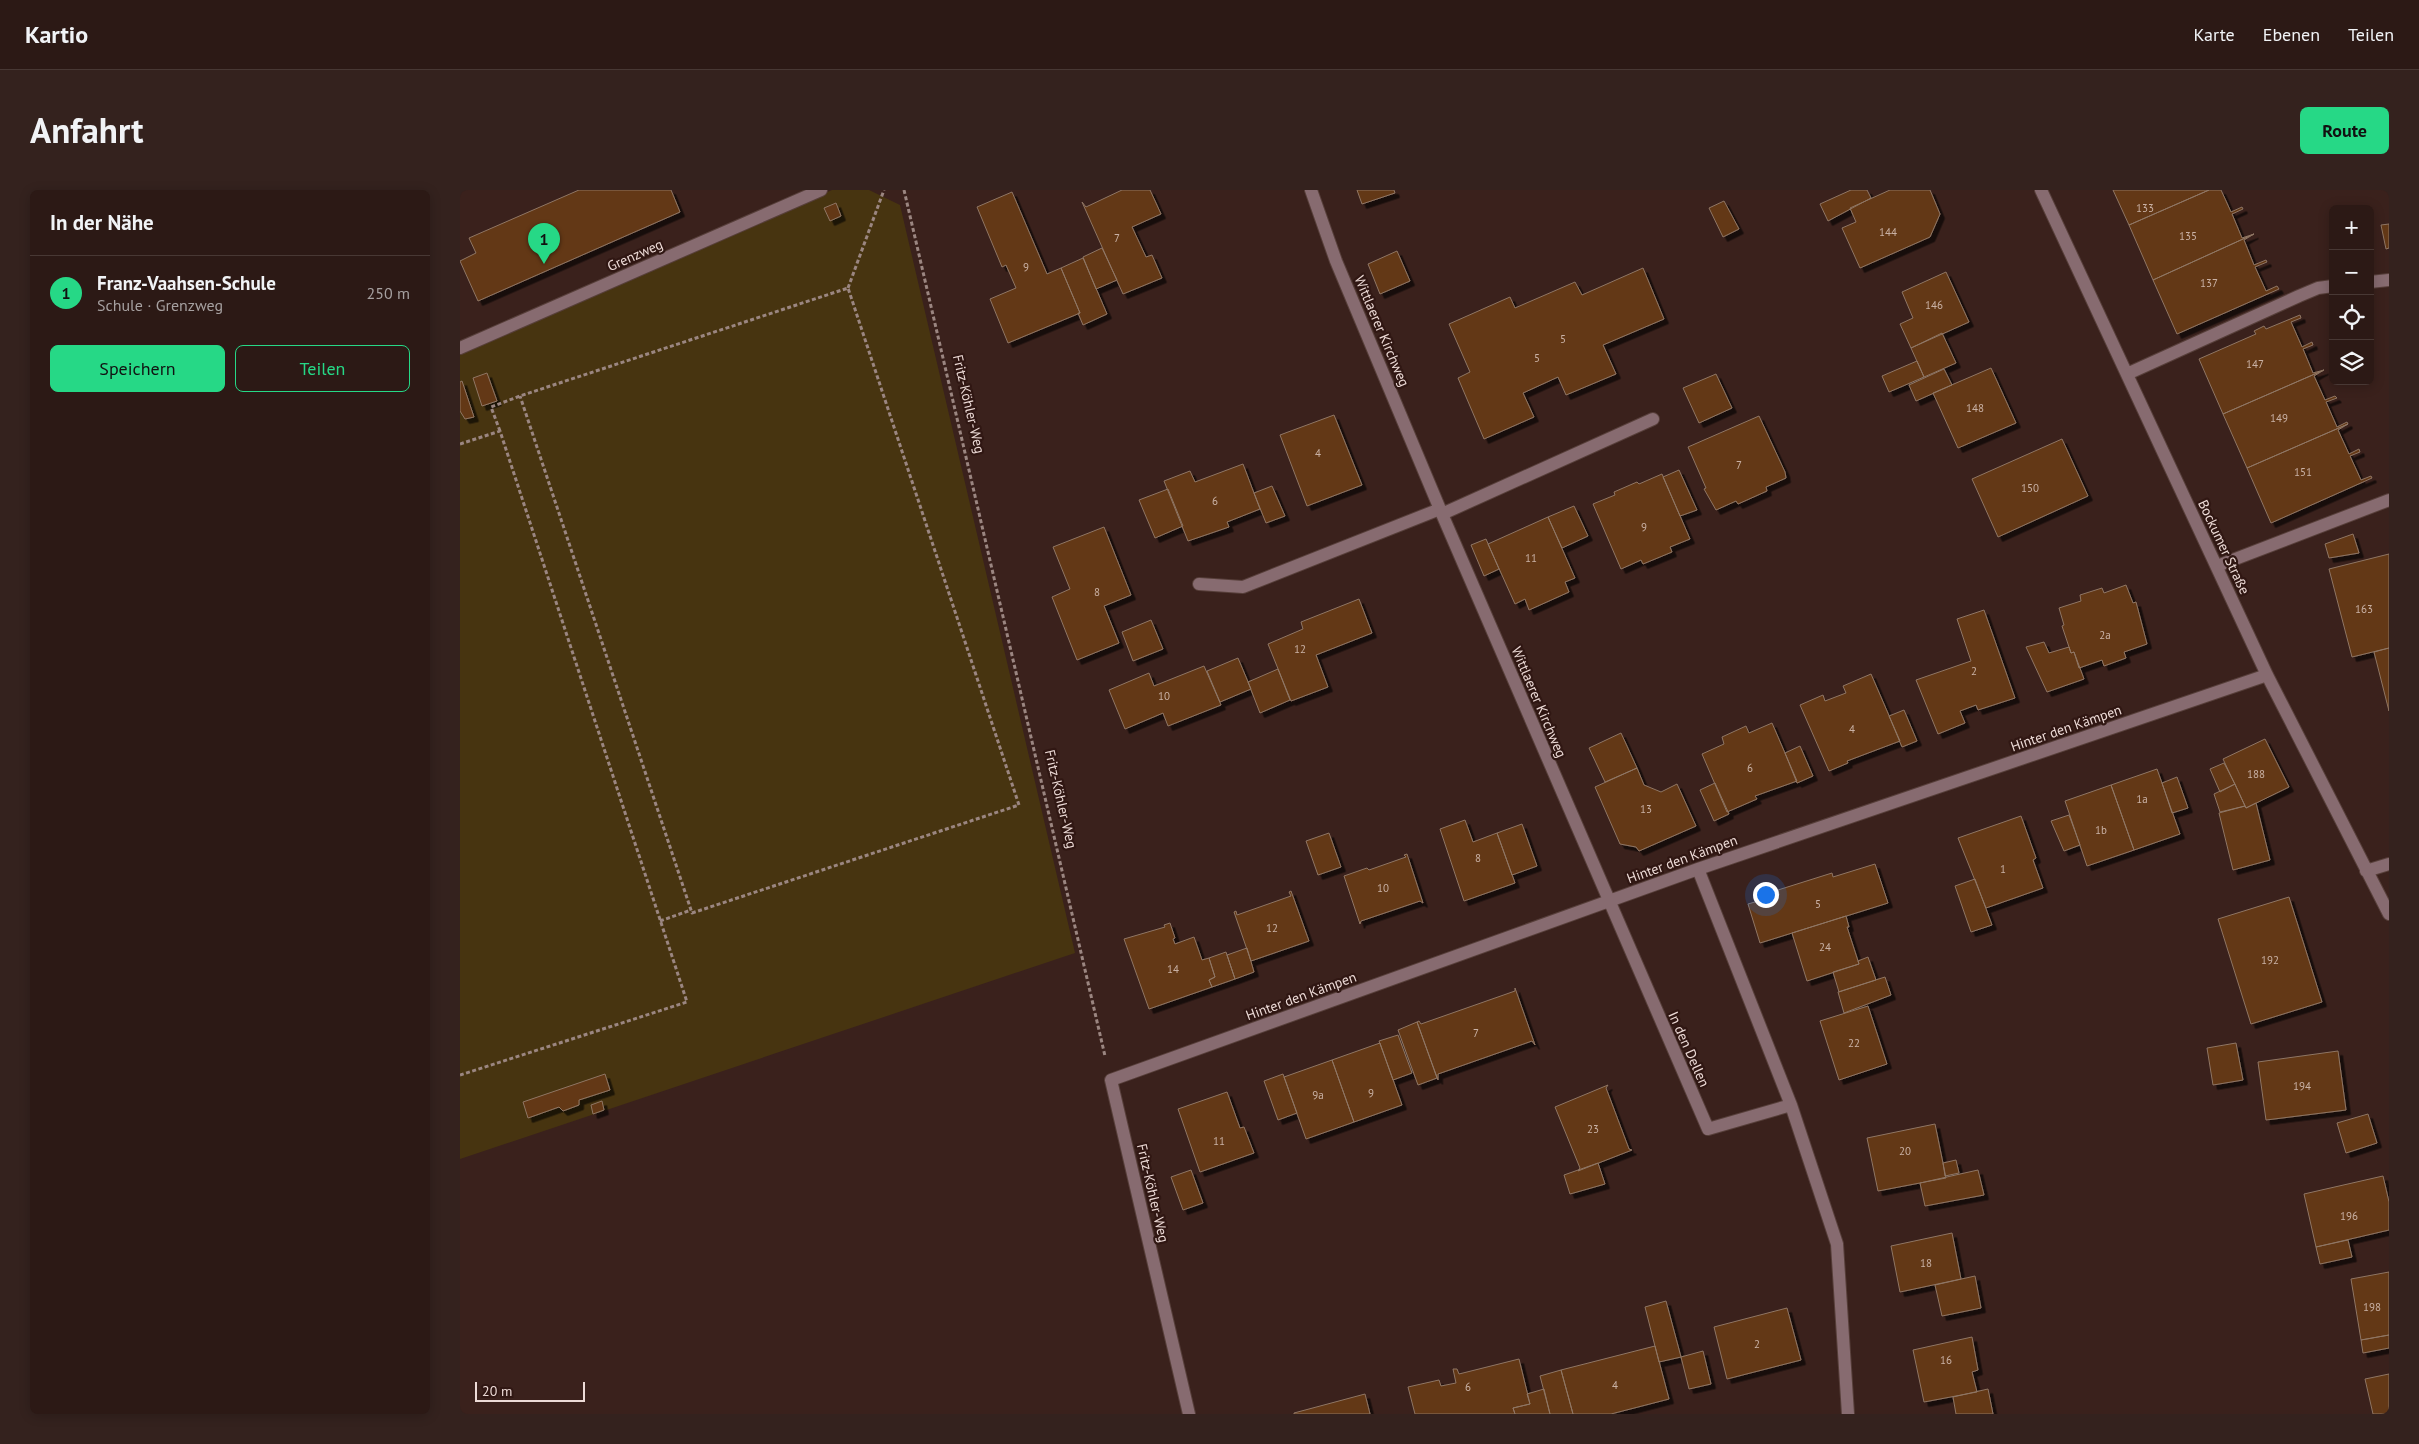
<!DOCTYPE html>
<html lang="de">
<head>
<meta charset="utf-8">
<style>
  body { margin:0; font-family:"PT Sans",sans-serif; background:#34221e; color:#f1f3f6 }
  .controls { position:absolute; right:15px; top:15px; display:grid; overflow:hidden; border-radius:8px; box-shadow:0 2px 12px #0003 }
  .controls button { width:45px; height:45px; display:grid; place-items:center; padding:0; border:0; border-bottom:1px solid #483834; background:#2c1915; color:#f1f3f6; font:25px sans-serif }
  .scale { position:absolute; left:15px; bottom:12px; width:110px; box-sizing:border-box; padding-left:5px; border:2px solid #eddbd7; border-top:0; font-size:14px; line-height:18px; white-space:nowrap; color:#eddbd7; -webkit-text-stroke:4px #301713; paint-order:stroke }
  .you { position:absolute; left:1305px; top:704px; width:18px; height:18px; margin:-12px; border:4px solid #fff; border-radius:50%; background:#1a73e8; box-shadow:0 0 0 8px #1a73e833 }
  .badge { display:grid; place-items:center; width:32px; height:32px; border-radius:50%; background:#26d886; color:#111; font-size:16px; font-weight:700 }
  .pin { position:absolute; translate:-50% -41px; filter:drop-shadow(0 1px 2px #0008) }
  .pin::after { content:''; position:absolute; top:26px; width:18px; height:15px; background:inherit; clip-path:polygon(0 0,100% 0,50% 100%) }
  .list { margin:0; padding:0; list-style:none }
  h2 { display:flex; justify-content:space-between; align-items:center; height:65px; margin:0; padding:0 20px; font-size:21px }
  h2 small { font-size:16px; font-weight:400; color:#a6a0a0 }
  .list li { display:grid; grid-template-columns:32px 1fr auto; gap:15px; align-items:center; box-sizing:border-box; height:75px; padding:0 20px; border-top:1px solid #483834 }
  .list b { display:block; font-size:19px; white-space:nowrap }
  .list p { margin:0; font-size:16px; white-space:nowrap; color:#a6a0a0 }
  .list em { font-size:16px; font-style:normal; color:#a6a0a0 }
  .actions { display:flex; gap:10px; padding:15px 20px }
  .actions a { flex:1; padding:11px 0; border:1px solid #26d886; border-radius:8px; text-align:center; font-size:18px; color:#26d886 }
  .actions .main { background:#26d886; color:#111 }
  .icon { flex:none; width:28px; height:28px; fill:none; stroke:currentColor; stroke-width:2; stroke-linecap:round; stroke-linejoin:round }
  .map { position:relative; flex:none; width:1929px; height:1224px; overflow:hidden; border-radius:8px }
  header { display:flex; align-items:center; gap:30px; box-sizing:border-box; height:70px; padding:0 25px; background:#2c1915; border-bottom:1px solid #483834 }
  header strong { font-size:24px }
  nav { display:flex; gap:28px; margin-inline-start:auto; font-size:18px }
  .intro { display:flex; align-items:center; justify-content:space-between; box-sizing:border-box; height:120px; padding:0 30px }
  h1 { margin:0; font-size:35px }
  .button { padding:12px 22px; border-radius:8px; background:#26d886; color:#111; font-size:18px; font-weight:700 }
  main { display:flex; gap:30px; padding:0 30px }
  aside { flex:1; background:#2c1915; border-radius:8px; box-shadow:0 2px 12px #0003 }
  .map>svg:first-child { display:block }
</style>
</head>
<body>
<header>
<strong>Kartio</strong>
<nav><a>Karte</a><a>Ebenen</a><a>Teilen</a></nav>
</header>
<div class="intro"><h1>Anfahrt</h1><a class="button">Route</a></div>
<main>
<aside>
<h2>In der Nähe<small></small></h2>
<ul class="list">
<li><span class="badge">1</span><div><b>Franz-Vaahsen-Schule</b><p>Schule · Grenzweg</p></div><em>250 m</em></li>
</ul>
<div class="actions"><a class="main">Speichern</a><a>Teilen</a></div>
</aside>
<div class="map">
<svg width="1929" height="1224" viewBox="0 0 1929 1224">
  <defs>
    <filter id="shadow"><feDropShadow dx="4.5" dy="4.5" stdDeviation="0" flood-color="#0009"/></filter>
  </defs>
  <rect width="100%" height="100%" fill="#3a211c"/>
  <path fill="#473410" d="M372 0H409L440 15 615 763 0 969V163Z"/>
  <path fill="#633712" stroke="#8f7665" filter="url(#shadow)" d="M119 0H211L220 22 18 111 0 71 16 63 9 48Z
    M662 0H690L701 24 672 37 686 67 692 65 702 88 663 104 622 12 626 17Z
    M897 0H934L935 3 902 14Z
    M1391 0H1407L1411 8 1368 31 1360 14Z
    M1430 0H1470L1480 24 1470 47 1400 78 1382 38 1396 32 1390 18Z
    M1653 0H1749L1669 35Z
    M1749 0H1761L1771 22 1782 17 1783 19 1772 24 1782 48 1794 44 1693 90 1669 35Z
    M552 2 587 84 601 78 620 123 548 153 530 109 556 98 546 75 542 77 517 17Z
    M1264 11 1279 39 1263 47 1249 18Z
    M376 13 381 26 370 31 364 18Z
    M1929 34V58L1926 59 1921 35Z
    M1794 44 1784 50 1794 75 1806 70 1807 72 1795 77 1806 101 1817 96 1819 99 1717 144 1693 90Z
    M642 58 657 90 636 99 623 67Z
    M937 61 950 91 920 104 908 74Z
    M623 68 647 124 623 135 618 123H620L601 78Z
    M1183 78 1204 129 1143 155 1156 184 1106 205 1098 187 1063 203 1074 227 1024 249 998 188 1010 182 989 134 1050 107 1055 118 1115 92 1122 105Z
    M1486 82 1509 132 1451 158 1440 134 1453 128 1442 102Z
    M1840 125 1841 128 1831 132 1842 157 1852 152 1853 155 1843 159 1853 183 1864 180 1763 224 1739 169 1796 144 1794 141 1804 136 1806 139Z
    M1482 143 1496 173 1464 187 1451 158Z
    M1457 171 1464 187 1429 202 1422 186Z
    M1531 178 1556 233 1498 258 1473 203Z
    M1484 179 1492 195 1456 211 1449 195Z
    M1864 180 1854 186 1865 210 1875 206 1877 208 1866 212 1877 237 1887 232 1888 234 1787 278 1763 224Z
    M27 183 37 211 22 216 13 188Z
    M1256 184 1272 218 1239 233 1223 198Z
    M2 191 14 227 5 229 0 221V192Z
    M874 225 902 295 847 316 820 245Z
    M1299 226 1325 282 1326 288 1306 297 1307 301 1278 314 1276 311 1256 320 1244 299 1246 298 1228 257Z
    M1888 234 1878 240 1889 264 1899 259 1900 262 1890 266 1901 290 1911 286 1912 288 1811 333 1787 278Z
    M1602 249 1628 306 1538 347 1512 289Z
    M783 274 800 319 767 332 769 337 728 351 704 291 730 281 735 292Z
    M1219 280 1237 320 1220 326 1203 287Z
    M1202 284 1230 349 1210 357 1212 362 1183 374 1181 370 1161 379 1133 314 1155 305 1154 302 1177 292 1179 294Z
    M812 296 825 326 806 333 794 303Z
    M708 299 723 336 695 348 679 310Z
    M1114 316 1128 346 1102 358 1088 327Z
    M1088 327 1115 388 1105 392 1109 402 1069 420 1065 409 1055 414 1028 354Z
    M644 337 671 405 644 416 659 453 617 470 592 407 610 399 593 357Z
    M1893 344 1899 363 1869 368 1865 354Z
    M1026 349 1039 379 1024 386 1011 355Z
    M1929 364V458L1892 467 1869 379Z
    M1666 395 1673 413 1676 412 1687 454 1664 462 1666 468 1644 476 1642 470 1619 478 1614 462 1611 463 1602 436 1604 435 1599 418 1621 411 1620 405 1642 398 1644 403Z
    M899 409 912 443 856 465 868 497 831 511 808 454 843 439 841 432Z
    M1524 420 1555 508 1518 520 1516 515 1500 521 1505 533 1478 544 1456 490 1511 471 1497 429Z
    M691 430 703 459 673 471 662 442Z
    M1584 452 1589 463 1609 457 1611 463 1614 462 1624 489 1587 502 1566 457Z
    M1929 458V521L1914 462Z
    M778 468 791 499 760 512 747 481Z
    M744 476 761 515 708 536 703 523 665 539 649 500 689 483 694 496Z
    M818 479 830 510 800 523 788 492Z
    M1411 484 1440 551 1387 571 1388 573 1369 581 1340 515 1363 505 1365 511 1386 503 1383 496Z
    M1444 520 1457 551 1442 557 1429 526Z
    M1312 533 1337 591 1295 606 1297 609 1267 622 1242 564 1264 554 1262 547 1286 536 1289 543Z
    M1161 543 1177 578 1145 592 1129 558Z
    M1805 549 1829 597 1786 618 1763 569Z
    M1340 556 1353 586 1337 593 1325 563Z
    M1764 573 1775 594 1760 602 1750 579Z
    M1177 578 1184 595 1201 602 1217 594 1236 636 1179 661 1176 657 1160 654 1135 597Z
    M1697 579 1720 644 1674 660 1651 595Z
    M1717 587 1728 618 1712 623 1702 593Z
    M1255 593 1269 624 1254 631 1240 600Z
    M1775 594 1785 616 1760 622 1754 604Z
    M1651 595 1674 660 1627 676 1605 611Z
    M1796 613 1810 670 1773 680 1759 623 1785 616 1786 618Z
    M1609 625 1620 655 1604 661 1591 631Z
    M1561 626 1576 668 1573 670 1583 698 1526 718 1498 648Z
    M1005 630 1013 652 1037 643 1055 693 1004 711 980 639Z
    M1062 634 1077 676 1052 685 1037 643Z
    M869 643 881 677 858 685 846 651Z
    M947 664 963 713 960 711 901 731 900 734 884 686 907 678 909 680 946 667 944 665Z
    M1415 674 1428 713 1300 753 1288 714 1319 705 1318 700 1372 683 1373 687Z
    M1515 689 1532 735 1511 742 1495 696Z
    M831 701 849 751 791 771 774 722 776 721 777 725 831 706 829 702Z
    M1829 707 1862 812 1791 834 1758 729Z
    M1386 726 1389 737H1387L1399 774 1347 791 1332 743Z
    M710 733 715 748 713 749 715 754 734 747 742 770 749 768 755 787 749 790 752 797 689 819 664 749 705 737 704 735Z
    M787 758 794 782 775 789 767 765Z
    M766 762 775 789 752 797 749 790 755 787 749 768Z
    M1408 767 1416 790 1379 802 1373 782 1399 774 1398 771Z
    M1425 787 1431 805 1384 823 1378 802Z
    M1055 798 1075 855 1072 851 978 884V890L957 832 959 831 961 834 1055 801Z
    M1408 816 1427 874 1379 890 1360 831Z
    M957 832 977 888 958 895 938 840Z
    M938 845 952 883 933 890 919 851Z
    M920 853 942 915 894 932 872 870Z
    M1776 853 1783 890 1753 895 1747 858Z
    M1878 861 1886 920 1806 930 1798 872Z
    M872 870 894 932 846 949 824 887Z
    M145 884 150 900 119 910V915L103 921 99 917 68 928 63 912Z
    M823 884 837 923 818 930 804 891Z
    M1148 895 1146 898 1169 959 1172 960 1118 981 1120 978 1095 917Z
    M767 902 780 938 784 937 794 963 740 982 718 919Z
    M142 911 144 920 133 924 131 915Z
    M1908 924 1917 953 1886 963 1877 933Z
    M1475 934 1486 988 1418 1001 1407 948Z
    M1496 970 1499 983 1485 986 1483 973Z
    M1138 973 1145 994 1110 1004 1104 985Z
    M731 980 743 1013 723 1020 711 987Z
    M1518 980 1524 1005 1465 1016 1460 993Z
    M1923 986 1929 1012V1040L1856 1057 1844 1004Z
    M1492 1043 1501 1089 1440 1102 1431 1056Z
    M1888 1050 1892 1067 1860 1074 1856 1057Z
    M1929 1082V1145L1901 1150 1891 1089Z
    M1515 1086 1521 1118 1482 1126 1475 1095Z
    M1206 1111 1221 1167 1199 1172 1185 1117Z
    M1327 1118 1341 1170 1267 1189 1254 1137Z
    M1929 1145V1158L1903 1163 1901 1150Z
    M1512 1147 1518 1180 1512 1182 1517 1202 1464 1212 1453 1160Z
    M1195 1156 1209 1209 1151 1224H1113L1101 1180Z
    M1243 1161 1251 1194 1229 1199 1221 1167Z
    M1059 1169 1070 1214 1053 1218 1055 1224H955L948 1197 979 1190 981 1196 996 1193 993 1179H997L999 1184Z
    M1101 1180 1113 1224H1090L1080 1186Z
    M1929 1184V1224H1913L1905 1189Z
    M1084 1199 1090 1224H1055L1053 1218 1070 1214 1067 1204Z
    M1528 1199 1533 1224H1496L1493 1207Z
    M905 1204 910 1224H834V1223Z"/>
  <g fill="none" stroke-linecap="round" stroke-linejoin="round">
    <defs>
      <path id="minor" d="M851 0 876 71 982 324 1248 939 1331 915
        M1581 0 1807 485 1929 724
        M1910 92 1929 90
        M0 158 361 0
        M1667 184 1839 106 1858 98 1873 96
        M982 324 1193 229
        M1757 376 1929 310
        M739 394 783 397 980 319
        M1238 679 1331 915 1377 1054 1388 1224
        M1906 681 1929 674
        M729 1224 651 890 1238 679 1807 485"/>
    </defs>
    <use href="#minor" stroke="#573f3a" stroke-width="14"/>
    <path stroke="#9b8681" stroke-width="3" stroke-dasharray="4 2.5" stroke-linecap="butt" d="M444 0 645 866
      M388 98 424 0
      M40 241 31 217 60 206 388 98 559 615 232 723 60 206
      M0 254 40 241 227 812 0 885
      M200 731 231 720"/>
    <use href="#minor" stroke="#876b70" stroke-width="12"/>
  </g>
  <g text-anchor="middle" stroke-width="4.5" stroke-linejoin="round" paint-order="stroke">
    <g font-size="11" fill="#cab2a6">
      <text x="1685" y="22">133</text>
      <text x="1428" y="46">144</text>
      <text x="1728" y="50">135</text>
      <text x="657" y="52">7</text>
      <text x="566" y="81">9</text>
      <text x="1749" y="97">137</text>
      <text x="1474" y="119">146</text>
      <text x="1103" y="153">5</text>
      <text x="1077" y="172">5</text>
      <text x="1795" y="178">147</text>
      <text x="1515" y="222">148</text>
      <text x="1819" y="232">149</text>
      <text x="858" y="267">4</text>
      <text x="1279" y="279">7</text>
      <text x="1843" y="286">151</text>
      <text x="1570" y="302">150</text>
      <text x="755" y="315">6</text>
      <text x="1184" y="341">9</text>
      <text x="1071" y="372">11</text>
      <text x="637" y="406">8</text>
      <text x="1904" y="423">163</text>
      <text x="1645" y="449">2a</text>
      <text x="840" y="463">12</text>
      <text x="1514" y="485">2</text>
      <text x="704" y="510">10</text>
      <text x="1392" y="543">4</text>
      <text x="1290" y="582">6</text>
      <text x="1796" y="588">188</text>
      <text x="1682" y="613">1a</text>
      <text x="1186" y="623">13</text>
      <text x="1641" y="644">1b</text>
      <text x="1018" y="672">8</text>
      <text x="1543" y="683">1</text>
      <text x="923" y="702">10</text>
      <text x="1358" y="718">5</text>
      <text x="812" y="742">12</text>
      <text x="1365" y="761">24</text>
      <text x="1810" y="774">192</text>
      <text x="713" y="783">14</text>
      <text x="1016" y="847">7</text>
      <text x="1394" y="857">22</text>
      <text x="1842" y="900">194</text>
      <text x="911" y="907">9</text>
      <text x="858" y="909">9a</text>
      <text x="1133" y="943">23</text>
      <text x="759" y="955">11</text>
      <text x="1445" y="965">20</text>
      <text x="1889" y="1030">196</text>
      <text x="1466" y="1077">18</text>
      <text x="1912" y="1121">198</text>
      <text x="1297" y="1158">2</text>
      <text x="1486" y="1174">16</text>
      <text x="1155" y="1199">4</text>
      <text x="1008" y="1201">6</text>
    </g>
    <g font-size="14" fill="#eddbd7" stroke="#301713">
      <text transform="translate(175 65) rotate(-24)" y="5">Grenzweg</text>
      <text transform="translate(922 141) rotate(67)" y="5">Wittlaerer Kirchweg</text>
      <text transform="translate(509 214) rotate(77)" y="5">Fritz-Köhler-Weg</text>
      <text transform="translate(1764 357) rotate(65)" y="5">Bockumer Straße</text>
      <text transform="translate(1079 512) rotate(67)" y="5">Wittlaerer Kirchweg</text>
      <text transform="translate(1606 538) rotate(-19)" y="5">Hinter den Kämpen</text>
      <text transform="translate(601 609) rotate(77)" y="5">Fritz-Köhler-Weg</text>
      <text transform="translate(1222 669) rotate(-20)" y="5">Hinter den Kämpen</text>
      <text transform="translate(841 806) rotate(-20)" y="5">Hinter den Kämpen</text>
      <text transform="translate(1229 859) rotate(66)" y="5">In den Dellen</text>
      <text transform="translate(693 1003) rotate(77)" y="5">Fritz-Köhler-Weg</text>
    </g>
  </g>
</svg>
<div class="controls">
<button>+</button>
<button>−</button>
<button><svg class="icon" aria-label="locate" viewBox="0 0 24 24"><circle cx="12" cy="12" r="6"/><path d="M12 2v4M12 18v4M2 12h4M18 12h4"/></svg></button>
<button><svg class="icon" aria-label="layers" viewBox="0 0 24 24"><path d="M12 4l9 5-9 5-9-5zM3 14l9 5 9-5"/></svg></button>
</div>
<div class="scale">20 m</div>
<div class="you"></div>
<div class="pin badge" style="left:84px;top:74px">1</div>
</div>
</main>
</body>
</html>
